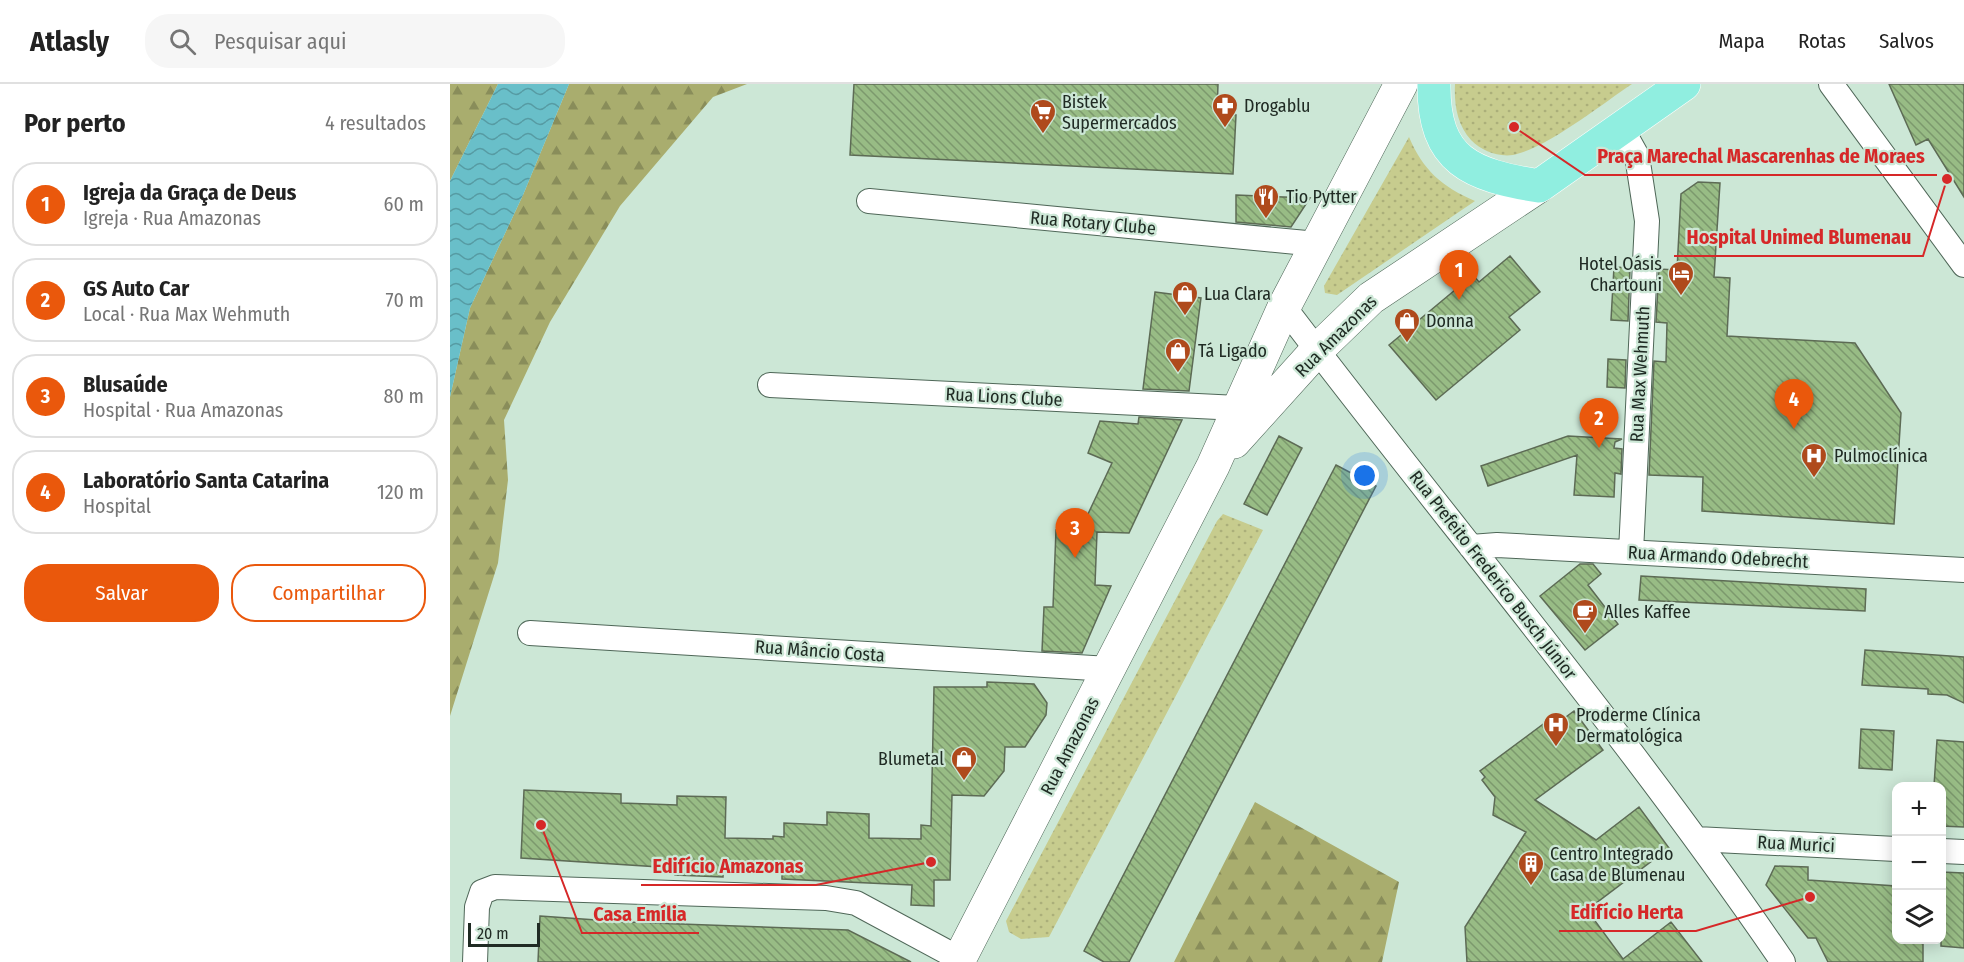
<!DOCTYPE html>
<html lang="pt">
<head>
<meta charset="utf-8">
<style>
  body { margin:0; font-family:"Fira Sans Condensed",sans-serif; background:#f6f6f6; color:#222 }
  .controls { position:absolute; right:18px; bottom:18px; display:grid; overflow:hidden; border-radius:12px; box-shadow:0 3px 15px #0003 }
  .controls button { width:54px; height:54px; display:grid; place-items:center; padding:0; border:0; border-bottom:2px solid #e0e0e0; background:#fff; color:#222; font:30px sans-serif }
  .scale { position:absolute; left:18px; bottom:15px; width:72px; box-sizing:border-box; padding-left:6px; border:3px solid #202b24; border-top:0; font-size:16px; line-height:21px; white-space:nowrap; color:#202b24; -webkit-text-stroke:4px #cce7d6; paint-order:stroke }
  .you { position:absolute; left:915px; top:392px; width:21px; height:21px; margin:-15px; border:4px solid #fff; border-radius:50%; background:#1a73e8; box-shadow:0 0 0 9px #1a73e833 }
  .badge { display:grid; place-items:center; width:39px; height:39px; border-radius:50%; background:#ea580c; color:#fff; font-size:20px; font-weight:700 }
  .pin { position:absolute; translate:-50% -50px; filter:drop-shadow(0 2px 3px #0008) }
  .pin::after { content:''; position:absolute; top:32px; width:21px; height:18px; background:inherit; clip-path:polygon(0 0,100% 0,50% 100%) }
  .list { margin:0; padding:0; list-style:none }
  h2 { display:flex; justify-content:space-between; align-items:center; height:78px; margin:0; padding:0 24px; font-size:26px }
  h2 small { font-size:20px; font-weight:400; color:#767676 }
  .list li { display:grid; grid-template-columns:39px 1fr auto; gap:18px; align-items:center; box-sizing:border-box; height:84px; margin:0 12px 12px; padding:0 12px; border:2px solid #e0e0e0; border-radius:24px }
  .list b { display:block; font-size:22px; white-space:nowrap }
  .list p { margin:0; font-size:20px; white-space:nowrap; color:#767676 }
  .list em { font-size:20px; font-style:normal; color:#767676 }
  .actions { display:flex; gap:12px; padding:18px 24px }
  .actions a { flex:1; padding:14px 0; border:2px solid #ea580c; border-radius:24px; text-align:center; font-size:21px; color:#ea580c }
  .actions .main { background:#ea580c; color:#fff }
  .icon { flex:none; width:33px; height:33px; fill:none; stroke:currentColor; stroke-width:2; stroke-linecap:round; stroke-linejoin:round }
  .map { position:relative; flex:none; width:1514px; height:878px; overflow:hidden }
  header { display:flex; align-items:center; gap:36px; box-sizing:border-box; height:84px; padding:0 30px; background:#fff; border-bottom:2px solid #e0e0e0 }
  header strong { font-size:28px }
  nav { display:flex; gap:33px; margin-inline-start:auto; font-size:21px }
  .search { width:420px; height:54px; background:#f6f6f6; display:flex; align-items:center; gap:15px; box-sizing:border-box; padding:0 21px; border-radius:24px; color:#767676; font-size:22px }
  main { display:flex }
  aside { flex:1; background:#fff }
  .map>svg:first-child { display:block }
</style>
</head>
<body>
<header>
<strong>Atlasly</strong>
<div class="search"><svg class="icon" aria-label="search" viewBox="0 0 24 24"><circle cx="10" cy="10" r="6"/><path d="M15 15l6 6"/></svg>Pesquisar aqui</div>
<nav><a>Mapa</a><a>Rotas</a><a>Salvos</a></nav>
</header>
<main>
<aside>
<h2>Por perto<small>4 resultados</small></h2>
<ul class="list">
<li><span class="badge">1</span><div><b>Igreja da Graça de Deus</b><p>Igreja · Rua Amazonas</p></div><em>60 m</em></li>
<li><span class="badge">2</span><div><b>GS Auto Car</b><p>Local · Rua Max Wehmuth</p></div><em>70 m</em></li>
<li><span class="badge">3</span><div><b>Blusaúde</b><p>Hospital · Rua Amazonas</p></div><em>80 m</em></li>
<li><span class="badge">4</span><div><b>Laboratório Santa Catarina</b><p>Hospital</p></div><em>120 m</em></li>
</ul>
<div class="actions"><a class="main">Salvar</a><a>Compartilhar</a></div>
</aside>
<div class="map">
<svg width="1514" height="878" viewBox="0 0 1514 878">
  <defs>
    <pattern id="grass-dots" width="8" height="8" patternUnits="userSpaceOnUse" patternTransform="scale(1.5)"><rect width="8" height="8" fill="#c7cc8e"/><path d="M2 2h.1M6 6h.1" fill="none" stroke="#abaf7a" stroke-width="1.8" stroke-linecap="round"/></pattern>
    <pattern id="forest-firs" width="22" height="20" patternUnits="userSpaceOnUse" patternTransform="scale(1.5)"><rect width="22" height="20" fill="#a9ad6e"/><path d="M5 1l3.5 6h-7zM16 11l3.5 6h-7z" fill="#898d5a"/></pattern>
    <pattern id="water-waves" width="16" height="10" patternUnits="userSpaceOnUse" patternTransform="scale(1.5)"><rect width="16" height="10" fill="#69bfc9"/><path d="M0 5q4-4 8 0t8 0" fill="none" stroke="#569ba3"/></pattern>
    <pattern id="building-back-hatch" width="6" height="6" patternUnits="userSpaceOnUse" patternTransform="scale(1.5)"><rect width="6" height="6" fill="#98bc85"/><path d="M-1 5l2 2M0 0l6 6M5-1l2 2" fill="none" stroke="#7c996d"/></pattern>
  </defs>
  <rect width="100%" height="100%" fill="#cce7d6"/>
  <path fill="url(#grass-dots)" d="M1005 0H1182C1152 20 1097 64 1063 71 1047 73 1032 67 1021 56 1007 41 1004 20 1005 0Z
    M959 53C973 86 992 103 1025 117L887 211 875 209 874 202Z
    M773 430 813 446 599 853 571 855 559 848 556 837 767 437Z"/>
  <path fill="url(#forest-firs)" d="M0 0H48L0 97Z
    M119 0H297L263 13 170 122 100 238 54 336 58 396 48 479 0 632V313L20 224 73 111Z
    M805 718 949 798 932 878H724Z"/>
  <path fill="url(#water-waves)" d="M48 0H119L73 111 20 224 0 313V97Z"/>
  <path fill="url(#building-back-hatch)" stroke="#5d6b55" stroke-width="1.5" d="M404 0H768L767 30 786 31 783 90 400 71Z
    M1439 0H1514V113L1478 55 1466 61Z
    M1248 98 1270 99 1264 193 1280 194 1277 252 1405 259 1451 329 1444 440 1252 427 1253 393 1199 391 1204 277 1216 278 1217 239 1206 238 1209 185 1227 186 1231 110Z
    M786 111 860 114 841 143 786 138Z
    M1060 172 1090 208 1059 233 1070 246 986 316 939 261 1023 191 1029 198Z
    M1164 183 1180 184 1178 237 1161 236Z
    M705 208 751 214 739 307 693 305Z
    M1158 275 1176 276 1175 304 1157 303Z
    M689 333 732 336 679 449 647 448 645 501 661 502 632 569 592 567 594 523H603L606 446 630 447 662 379 638 369 650 337 688 340Z
    M829 352 852 364 817 431 794 420Z
    M1118 352 1172 355 1165 358 1164 364 1172 365 1171 390 1165 389 1164 413 1124 411 1127 371 1038 402 1031 382Z
    M886 381 926 402 679 878H654L634 867Z
    M1130 480H1143L1151 490 1138 501 1168 540 1135 566 1090 512Z
    M1191 492 1416 505 1415 527 1189 516Z
    M1415 566 1514 573V619L1497 611 1478 610V605L1412 601Z
    M537 598 584 600 597 619 596 631 575 663H555L554 687 534 712 502 711 500 796H484V822L461 821 462 801 332 795V787L273 784V793L225 791V784L71 774 74 706 171 710V719L227 721V712L276 713 275 754 323 755V752L334 753V739L377 741V728L419 730V754L471 755V741L481 742 484 603H537Z
    M1124 627 1153 666 1085 716 1146 756 1189 723 1219 764 1137 826 1173 875 1221 838 1252 878H1017L1015 843 1076 748 1043 731 1045 713 1032 696 1035 693 1030 687 1100 635 1105 641Z
    M1411 645 1444 647 1442 686 1409 684Z
    M1487 656 1514 658V743L1491 742V702H1484Z
    M1325 782 1358 783V796L1446 802V855H1473V878H1378L1366 854H1358L1316 801Z
    M1491 788 1514 789V864L1491 862Z
    M90 832 175 838 398 846 461 878H88Z"/>
  <g fill="none" stroke-linecap="round" stroke-linejoin="round">
    <defs>
      <path id="minor" d="M1381 0 1514 181
        M1172 45 1187 72 1197 137 1181 468
        M419 117 867 160
        M834 223C1000 442 1178 651 1333 878
        M320 301 788 324
        M1021 463 1047 461 1514 486
        M80 549 659 585
        M1246 755 1446 765
        M1492 767 1514 768
        M25 878 27 823 32 808 45 803 376 814 406 819 510 875"/>
      <path id="secondary" d="M784 358 867 266 921 214 1089 102
        M508 878 763 382 834 223 951 0"/>
      <path id="primary" d="M984 0C983 78 1022 91 1089 102L1234 0"/>
    </defs>
    <use href="#minor" stroke="#4f6758" stroke-width="26"/>
    <use href="#secondary" stroke="#4f6758" stroke-width="34"/>
    <use href="#primary" stroke="#fff" stroke-width="34"/>
    <use href="#minor" stroke="#fff" stroke-width="24"/>
    <use href="#secondary" stroke="#fff" stroke-width="33"/>
    <use href="#primary" stroke="#90eee0" stroke-width="33"/>
  </g>
  <defs>
    <symbol id="pharmacy-pin" viewBox="-11 -11 22 30"><path d="M0 17L-7.5 6A9.5 9.5 0 1 1 7.5 6Z" fill="#af4a1c" stroke="#cce7d6"/><path d="M-2-6h4v4h4v4h-4v4h-4v-4h-4v-4h4Z" fill="#fff"/></symbol>
    <symbol id="supermarket-pin" viewBox="-11 -11 22 30"><path d="M0 17L-7.5 6A9.5 9.5 0 1 1 7.5 6Z" fill="#af4a1c" stroke="#cce7d6"/><path d="M-6-5.5h2.5l.6 2H6L4.5 2H-2.5L-4.4-4H-6ZM-1.5 3.2a1.3 1.3 0 1 0 .1 0ZM3 3.2a1.3 1.3 0 1 0 .1 0Z" fill="#fff"/></symbol>
    <symbol id="restaurant-pin" viewBox="-11 -11 22 30"><path d="M0 17L-7.5 6A9.5 9.5 0 1 1 7.5 6Z" fill="#af4a1c" stroke="#cce7d6"/><path d="M-5-6h1v4h1v-4h1v4h1v-4h1v5L-1.5 .5V6h-2V.5L-5-1ZM5-6V6H3V1.5H1.5Q1.5-4 5-6Z" fill="#fff"/></symbol>
    <symbol id="hotel-pin" viewBox="-11 -11 22 30"><path d="M0 17L-7.5 6A9.5 9.5 0 1 1 7.5 6Z" fill="#af4a1c" stroke="#cce7d6"/><path d="M-6-4.5h1.5V1H6V5H4.5V3h-9V5H-6ZM-4 0a1.8 1.8 0 1 1 3.6 0ZM.5 0V-2.5h3Q6-2.5 6 0Z" fill="#fff"/></symbol>
    <symbol id="shop-pin" viewBox="-11 -11 22 30"><path d="M0 17L-7.5 6A9.5 9.5 0 1 1 7.5 6Z" fill="#af4a1c" stroke="#cce7d6"/><path d="M-5-2.5h2.3a2.7 3.5 0 0 1 5.4 0H5L5.5 6h-11ZM-1.5-2.5h3a1.5 2.3 0 0 0-3 0Z" fill="#fff"/></symbol>
    <symbol id="hospital-pin" viewBox="-11 -11 22 30"><path d="M0 17L-7.5 6A9.5 9.5 0 1 1 7.5 6Z" fill="#af4a1c" stroke="#cce7d6"/><path d="M-5-5h3v3.5h4V-5h3V5h-3V1.5h-4V5h-3Z" fill="#fff"/></symbol>
    <symbol id="cafe-pin" viewBox="-11 -11 22 30"><path d="M0 17L-7.5 6A9.5 9.5 0 1 1 7.5 6Z" fill="#af4a1c" stroke="#cce7d6"/><path d="M-5.5-4.5H6V0H3Q3 3.5 0 3.5H-2.5Q-5.5 3.5-5.5 0ZM3-3.2v2h1.7v-2ZM-6 4.5H4V6H-6Z" fill="#fff"/></symbol>
    <symbol id="building-pin" viewBox="-11 -11 22 30"><path d="M0 17L-7.5 6A9.5 9.5 0 1 1 7.5 6Z" fill="#af4a1c" stroke="#cce7d6"/><path d="M-4-6H4V6H1V3H-1V6H-4ZM-2.5-4.3h1.7v1.8h-1.7ZM.8-4.3h1.7v1.8H.8ZM-2.5-1h1.7V.8h-1.7ZM.8-1h1.7V.8H.8Z" fill="#fff"/></symbol>
  </defs>
  <g fill-rule="evenodd">
    <use href="#pharmacy-pin" x="760" y="7" width="30" height="40"/>
    <use href="#supermarket-pin" x="578" y="13" width="30" height="40"/>
    <use href="#restaurant-pin" x="801" y="98" width="30" height="40"/>
    <use href="#hotel-pin" x="1216" y="175" width="30" height="40"/>
    <use href="#shop-pin" x="720" y="195" width="30" height="40"/>
    <use href="#shop-pin" x="942" y="222" width="30" height="40"/>
    <use href="#shop-pin" x="713" y="252" width="30" height="40"/>
    <use href="#hospital-pin" x="1349" y="357" width="30" height="40"/>
    <use href="#cafe-pin" x="1120" y="513" width="30" height="40"/>
    <use href="#hospital-pin" x="1091" y="626" width="30" height="40"/>
    <use href="#shop-pin" x="499" y="660" width="30" height="40"/>
    <use href="#building-pin" x="1066" y="765" width="30" height="40"/>
  </g>
  <g text-anchor="middle" stroke-width="4.5" stroke-linejoin="round" paint-order="stroke">
    <g font-size="18" fill="#202b24" stroke="#cce7d6" text-anchor="start">
      <text x="612" y="24">Bistek<tspan x="612" dy="21">Supermercados</tspan></text>
      <text x="794" y="28">Drogablu</text>
      <text x="836" y="119">Tio Pytter</text>
      <text x="1212" y="186" text-anchor="end">Hotel Oásis<tspan x="1212" dy="21">Chartouni</tspan></text>
      <text x="754" y="216">Lua Clara</text>
      <text x="976" y="243">Donna</text>
      <text x="748" y="273">Tá Ligado</text>
      <text x="1384" y="378">Pulmoclínica</text>
      <text x="1154" y="534">Alles Kaffee</text>
      <text x="1126" y="637">Proderme Clínica<tspan x="1126" dy="21">Dermatológica</tspan></text>
      <text x="494" y="681" text-anchor="end">Blumetal</text>
      <text x="1100" y="776">Centro Integrado<tspan x="1100" dy="21">Casa de Blumenau</tspan></text>
    </g>
    <g font-size="18" fill="#202b24" stroke="#cce7d6">
      <text transform="translate(643 139) rotate(5)" y="6">Rua Rotary Clube</text>
      <text transform="translate(886 252) rotate(-45)" y="6">Rua Amazonas</text>
      <text transform="translate(1190 290) rotate(-87)" y="6">Rua Max Wehmuth</text>
      <text transform="translate(554 313) rotate(3)" y="6">Rua Lions Clube</text>
      <text transform="translate(1268 473) rotate(3)" y="6">Rua Armando Odebrecht</text>
      <text transform="translate(1043 491) rotate(52)" y="6">Rua Prefeito Frederico Busch Júnior</text>
      <text transform="translate(370 567) rotate(4)" y="6">Rua Mâncio Costa</text>
      <text transform="translate(620 662) rotate(-63)" y="6">Rua Amazonas</text>
      <text transform="translate(1346 760) rotate(3)" y="6">Rua Murici</text>
    </g>
  </g>
  <path fill="none" stroke="#d62828" stroke-width="2" d="M1064 43L1135 91H1487M1497 95L1473 172H1224M481 778L366 801H191M1360 813L1246 847H1109M91 741L132 849H249"/>
  <g fill="#d62828" stroke="#cce7d6" stroke-width="2">
    <circle cx="1064" cy="43" r="6"/>
    <circle cx="1497" cy="95" r="6"/>
    <circle cx="481" cy="778" r="6"/>
    <circle cx="1360" cy="813" r="6"/>
    <circle cx="91" cy="741" r="6"/>
  </g>
  <g font-size="20" text-anchor="middle" font-weight="bold" fill="#d62828" stroke="#cce7d6" stroke-width="4.5" stroke-linejoin="round" paint-order="stroke">
    <text x="1311" y="79">Praça Marechal Mascarenhas de Moraes</text>
    <text x="1349" y="160">Hospital Unimed Blumenau</text>
    <text x="278" y="789">Edifício Amazonas</text>
    <text x="1177" y="835">Edifício Herta</text>
    <text x="190" y="837">Casa Emília</text>
  </g>
</svg>
<div class="controls">
<button>+</button>
<button>−</button>
<button><svg class="icon" aria-label="layers" viewBox="0 0 24 24"><path d="M12 4l9 5-9 5-9-5zM3 14l9 5 9-5"/></svg></button>
</div>
<div class="scale">20 m</div>
<div class="you"></div>
<div class="pin badge" style="left:1009px;top:216px">1</div>
<div class="pin badge" style="left:1149px;top:364px">2</div>
<div class="pin badge" style="left:625px;top:474px">3</div>
<div class="pin badge" style="left:1344px;top:345px">4</div>
</div>
</main>
</body>
</html>
